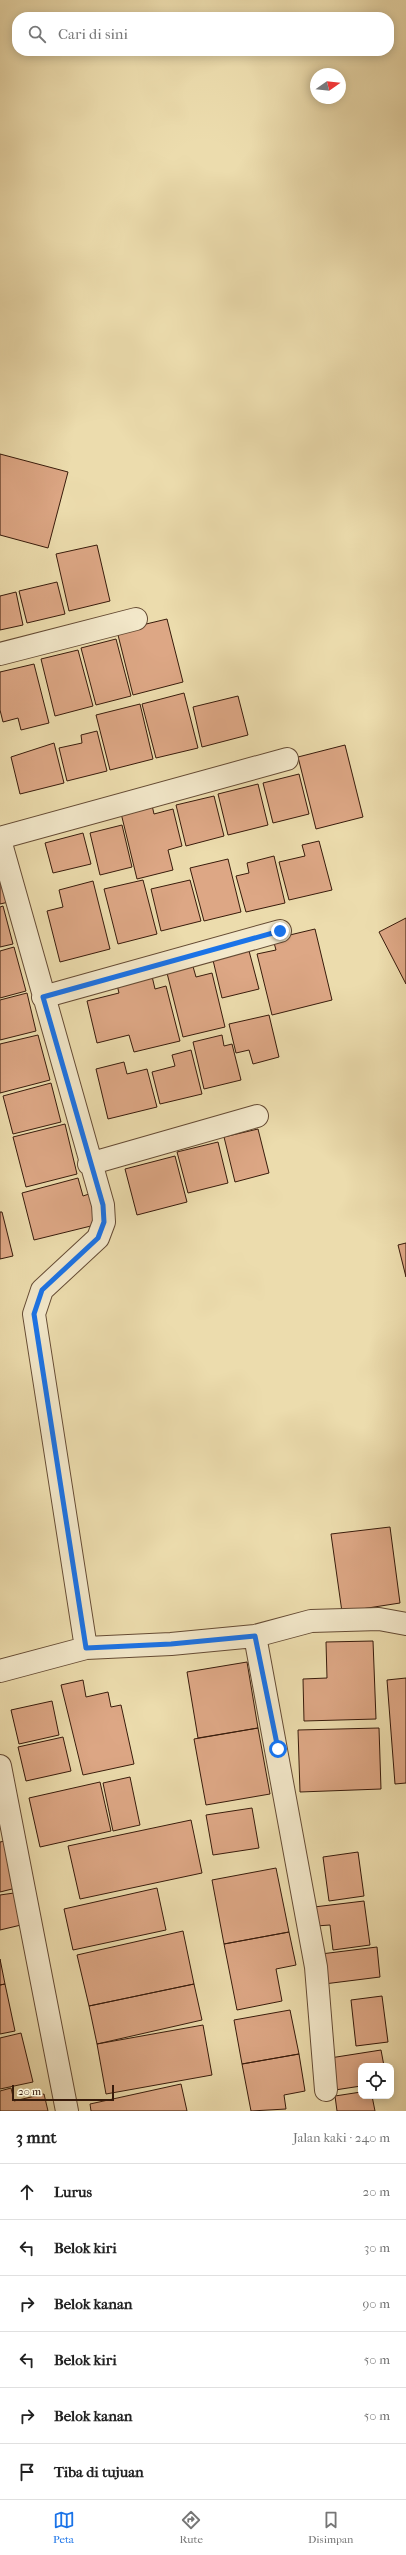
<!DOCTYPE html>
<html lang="id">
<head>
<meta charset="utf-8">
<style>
  body { margin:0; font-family:"IM FELL French Canon",serif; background:#f2f2f2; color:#222 }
  .controls { position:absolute; right:12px; bottom:12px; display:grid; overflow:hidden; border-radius:8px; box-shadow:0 2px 10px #0003 }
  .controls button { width:36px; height:36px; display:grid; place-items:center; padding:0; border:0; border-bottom:1px solid #e0e0e0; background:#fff; color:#222; font:20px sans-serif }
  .compass { position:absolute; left:310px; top:68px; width:36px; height:36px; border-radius:50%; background:#fff; box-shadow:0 2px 10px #0003; rotate:76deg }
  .scale { position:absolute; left:12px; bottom:10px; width:102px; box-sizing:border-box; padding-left:4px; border:2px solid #381b0b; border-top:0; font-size:11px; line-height:14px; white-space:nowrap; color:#381b0b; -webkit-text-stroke:3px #f3e8ca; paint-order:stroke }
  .stop { position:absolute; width:12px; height:12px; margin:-9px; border:3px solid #1a73e8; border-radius:50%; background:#fff }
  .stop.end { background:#1a73e8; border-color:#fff; box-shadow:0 1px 4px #0008 }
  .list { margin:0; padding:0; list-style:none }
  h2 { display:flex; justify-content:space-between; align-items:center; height:52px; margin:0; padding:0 16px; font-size:17px }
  h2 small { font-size:13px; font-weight:400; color:#767676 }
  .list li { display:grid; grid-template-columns:26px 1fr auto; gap:12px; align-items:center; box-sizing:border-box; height:56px; padding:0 16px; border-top:1px solid #e0e0e0 }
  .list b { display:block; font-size:15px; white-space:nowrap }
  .list em { font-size:13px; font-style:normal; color:#767676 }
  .icon { flex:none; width:22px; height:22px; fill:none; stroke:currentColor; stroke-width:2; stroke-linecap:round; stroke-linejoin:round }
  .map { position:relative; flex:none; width:406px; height:2111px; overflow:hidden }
  .search { position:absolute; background:#fff; box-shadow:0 2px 10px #0003; left:12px; right:12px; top:12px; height:44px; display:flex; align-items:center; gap:10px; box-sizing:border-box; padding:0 14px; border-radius:16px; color:#767676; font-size:15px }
  .sheet { height:388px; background:#fff }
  nav { display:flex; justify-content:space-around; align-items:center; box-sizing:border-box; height:56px; border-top:1px solid #e0e0e0; background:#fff; font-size:11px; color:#767676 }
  nav a { display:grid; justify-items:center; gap:2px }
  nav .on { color:#1a73e8 }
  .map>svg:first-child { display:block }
</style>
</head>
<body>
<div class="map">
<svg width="406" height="2111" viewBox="0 0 406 2111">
  <rect width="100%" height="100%" fill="#ecdcad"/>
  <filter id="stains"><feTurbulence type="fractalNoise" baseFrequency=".005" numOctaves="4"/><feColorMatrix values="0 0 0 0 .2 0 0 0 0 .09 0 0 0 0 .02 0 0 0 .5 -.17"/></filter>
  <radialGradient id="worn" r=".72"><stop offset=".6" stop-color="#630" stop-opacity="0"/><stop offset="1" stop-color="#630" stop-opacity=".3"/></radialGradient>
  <path fill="#dda785" stroke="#381b0b" d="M0 454 68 472 48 548 0 535Z
    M97 545 110 601 69 611 56 554Z
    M57 582 65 614 27 623 19 591Z
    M16 592 23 625 0 630V596Z
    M167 619 183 682 133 695 117 631Z
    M116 639 131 696 96 705 81 648Z
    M78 650 93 706 55 716 41 659Z
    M34 664 49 723 21 730 18 718 3 722 0 710V672Z
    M184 693 198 748 156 758 142 704Z
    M238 696 248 735 202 747 193 707Z
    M140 704 153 759 110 770 96 715Z
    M97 731 107 771 67 781 59 748 82 743 81 735Z
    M54 743 64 783 20 794 11 757Z
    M345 745 363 817 316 829 298 757Z
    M299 774 309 814 273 823 263 783Z
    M258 784 268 825 228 835 218 794Z
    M214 796 224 836 186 846 176 805Z
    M151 801 154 814 173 809 182 846 168 850 173 870 137 879 120 809Z
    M122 825 132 867 100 875 90 833Z
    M83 833 91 864 53 873 45 843Z
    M319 841 332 890 289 900 279 862 305 856 302 845Z
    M274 856 285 903 246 912 236 876 249 873 247 863Z
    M228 859 241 912 204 921 190 868Z
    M7 880 13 901 0 904V882Z
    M143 880 157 934 118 944 104 889Z
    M190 880 201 921 161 931 151 889Z
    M93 881 110 949 60 962 47 911 63 907 59 890Z
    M3 906 13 944 0 947V907Z
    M406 918V984L379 932Z
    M315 929 332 1000 272 1015 257 954 276 950 273 939Z
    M14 947 26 991 0 998V951Z
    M248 947 259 989 222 998 212 956Z
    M192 963 196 977 212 973 225 1027 183 1037 166 969Z
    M151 972 155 989 166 986 180 1041 134 1052 129 1035 97 1043 87 1001 119 993 116 981Z
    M27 993 36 1031 0 1040V1000Z
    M269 1015 279 1057 253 1064 249 1050 236 1053 229 1024Z
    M38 1035 50 1080 0 1093V1044Z
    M222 1035 224 1046 232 1044 241 1080 204 1089 193 1042Z
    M191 1050 202 1094 160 1104 152 1072 175 1066 172 1055Z
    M124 1062 127 1074 147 1069 157 1107 108 1119 96 1069Z
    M51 1083 61 1122 13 1134 3 1096Z
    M65 1124 77 1174 26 1187 13 1137Z
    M258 1129 269 1173 235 1182 224 1137Z
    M218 1142 228 1183 188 1193 177 1152Z
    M175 1156 187 1202 137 1215 125 1169Z
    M78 1178 83 1196 92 1193 99 1224 34 1240 22 1193Z
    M0 1212H2L13 1256 0 1259Z
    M406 1243V1277L398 1245Z
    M390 1527 400 1603 342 1612 331 1534Z
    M373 1641 376 1719 304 1721 303 1679 327 1678 326 1642Z
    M247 1662 258 1728 198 1738 187 1672Z
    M406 1678V1783L395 1784 387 1680Z
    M83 1680 86 1697 108 1692 111 1707 121 1705 134 1764 83 1775 61 1685Z
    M52 1701 59 1735 19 1744 11 1710Z
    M258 1728 270 1794 206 1805 194 1739Z
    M379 1728 381 1789 300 1792 298 1730Z
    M63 1737 71 1771 26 1781 18 1747Z
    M130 1777 140 1825 113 1831 103 1783Z
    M100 1782 111 1831 40 1847 29 1798Z
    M252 1808 259 1848 213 1855 206 1815Z
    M191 1820 202 1873 80 1899 68 1846Z
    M5 1841 16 1888 0 1892V1842Z
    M358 1852 364 1896 329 1901 323 1857Z
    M276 1868 289 1932 224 1944 212 1880Z
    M157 1888 166 1930 73 1950 64 1909Z
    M14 1893 21 1925 0 1930V1895Z
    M364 1901 370 1945 333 1950 330 1925 316 1926 314 1907Z
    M183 1931 194 1984 89 2006 77 1955Z
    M289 1932 296 1965 276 1969 282 2001 237 2010 224 1944Z
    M377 1947 380 1977 324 1984 321 1954Z
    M0 1959 5 1984 0 1985Z
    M5 1984 15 2031 0 2034V1985Z
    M194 1984 202 2020 97 2044 89 2006Z
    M382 1996 388 2042 356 2046 351 2000Z
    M290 2010 299 2054 242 2064 234 2020Z
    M203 2025 212 2075 106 2094 97 2044Z
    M21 2033 33 2082 0 2089V2038Z
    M381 2050 384 2066H361V2086L335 2090 330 2058Z
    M299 2054 305 2091 284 2095 286 2109 251 2111 242 2064Z
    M181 2084 187 2111H91L90 2104Z
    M11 2088 14 2101 44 2094 48 2111H0V2091Z
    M361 2092V2096H372L375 2111H337L335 2096Z"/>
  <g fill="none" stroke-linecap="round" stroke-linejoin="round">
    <defs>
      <path id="minor" d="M0 654 136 619
        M0 838 287 759
        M0 840 103 1205 104 1222 98 1238 42 1290 34 1314 86 1648
        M43 997 280 931
        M89 1164 257 1116
        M255 1636 316 1967 326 2090
        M0 1671 86 1648 171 1644 255 1636 311 1621 379 1619 406 1624
        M0 1766 67 2111"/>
    </defs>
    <use href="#minor" stroke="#654b34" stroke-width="24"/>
    <use href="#minor" stroke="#f3e8ca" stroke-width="22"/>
  </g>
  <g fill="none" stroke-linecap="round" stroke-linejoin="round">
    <path stroke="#1a73e8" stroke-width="5" d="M278 1749 255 1636 171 1644 86 1648 34 1314 42 1290 98 1238 104 1222 103 1205 43 997 280 931"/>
  </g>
  <rect width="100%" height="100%" filter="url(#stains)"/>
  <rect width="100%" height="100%" fill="url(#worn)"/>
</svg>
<div class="controls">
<button><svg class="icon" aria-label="locate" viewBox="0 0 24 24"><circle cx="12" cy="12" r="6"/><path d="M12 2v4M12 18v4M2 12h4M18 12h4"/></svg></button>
</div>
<svg class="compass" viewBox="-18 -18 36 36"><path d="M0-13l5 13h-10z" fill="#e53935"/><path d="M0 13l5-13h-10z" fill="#767676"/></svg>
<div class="scale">20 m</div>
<div class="stop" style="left:278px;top:1749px"></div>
<div class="stop end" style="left:280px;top:931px"></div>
<div class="search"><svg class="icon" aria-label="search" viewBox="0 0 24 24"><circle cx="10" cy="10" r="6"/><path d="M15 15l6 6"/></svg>Cari di sini</div>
</div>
<section class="sheet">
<h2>3 mnt<small>Jalan kaki · 240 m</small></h2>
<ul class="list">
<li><svg class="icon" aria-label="ahead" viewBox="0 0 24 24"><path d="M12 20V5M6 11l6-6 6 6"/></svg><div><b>Lurus</b></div><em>20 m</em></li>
<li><svg class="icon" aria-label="left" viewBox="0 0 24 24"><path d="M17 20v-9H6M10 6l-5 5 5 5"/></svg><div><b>Belok kiri</b></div><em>30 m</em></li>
<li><svg class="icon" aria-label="right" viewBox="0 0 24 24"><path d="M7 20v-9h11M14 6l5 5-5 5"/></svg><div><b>Belok kanan</b></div><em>90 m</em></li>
<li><svg class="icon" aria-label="left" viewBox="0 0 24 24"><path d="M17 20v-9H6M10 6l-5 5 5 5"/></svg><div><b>Belok kiri</b></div><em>50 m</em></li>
<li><svg class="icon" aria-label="right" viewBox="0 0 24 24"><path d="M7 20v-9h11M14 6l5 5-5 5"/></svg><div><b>Belok kanan</b></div><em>50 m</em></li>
<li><svg class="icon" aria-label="arrive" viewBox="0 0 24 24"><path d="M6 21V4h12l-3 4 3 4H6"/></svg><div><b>Tiba di tujuan</b></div></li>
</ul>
</section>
<nav>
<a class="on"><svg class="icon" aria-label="map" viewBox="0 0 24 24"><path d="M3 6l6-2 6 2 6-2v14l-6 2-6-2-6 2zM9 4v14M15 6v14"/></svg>Peta</a>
<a><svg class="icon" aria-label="directions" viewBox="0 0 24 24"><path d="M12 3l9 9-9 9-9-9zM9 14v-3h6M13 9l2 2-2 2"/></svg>Rute</a>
<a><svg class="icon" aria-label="saved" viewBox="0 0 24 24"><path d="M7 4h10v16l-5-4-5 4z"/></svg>Disimpan</a>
</nav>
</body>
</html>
